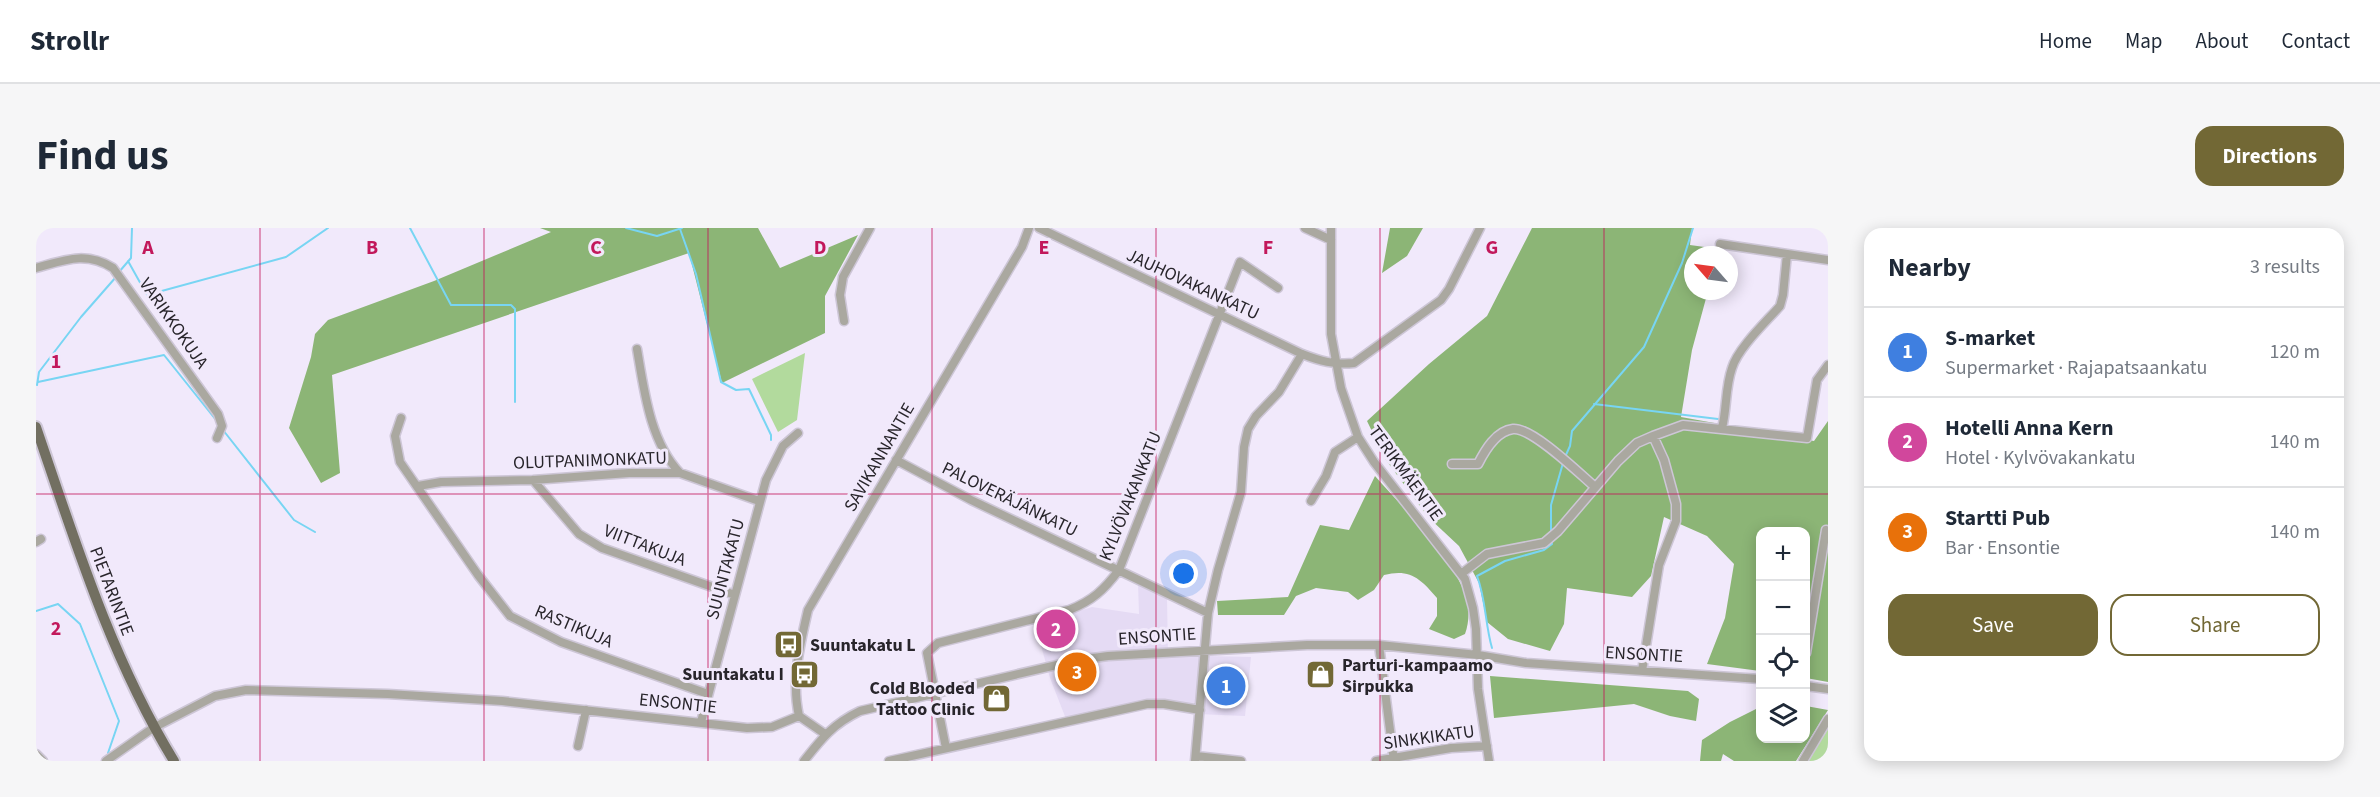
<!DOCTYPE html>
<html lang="en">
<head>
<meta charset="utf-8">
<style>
  body { margin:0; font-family:"Source Sans 3",sans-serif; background:#f6f6f7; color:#1f2937 }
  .controls { position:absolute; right:18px; bottom:18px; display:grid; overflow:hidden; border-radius:12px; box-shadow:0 3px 15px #0003 }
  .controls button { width:54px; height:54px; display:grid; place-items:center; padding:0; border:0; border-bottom:2px solid #e0e1e3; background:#fff; color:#1f2937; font:30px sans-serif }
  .compass { position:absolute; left:1648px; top:18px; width:54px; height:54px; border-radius:50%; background:#fff; box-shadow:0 3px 15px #0003; rotate:298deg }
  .you { position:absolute; left:1148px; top:346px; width:21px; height:21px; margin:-15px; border:4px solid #fff; border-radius:50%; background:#1a73e8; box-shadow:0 0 0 9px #1a73e833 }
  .badge { display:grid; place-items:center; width:39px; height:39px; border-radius:50%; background:#726835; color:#fff; font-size:20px; font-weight:700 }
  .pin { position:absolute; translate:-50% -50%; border:3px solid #fff; box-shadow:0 2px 6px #0006 }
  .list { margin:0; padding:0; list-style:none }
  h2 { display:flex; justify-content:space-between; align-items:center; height:78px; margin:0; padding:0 24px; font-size:26px }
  h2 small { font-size:20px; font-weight:400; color:#747a83 }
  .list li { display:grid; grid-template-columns:39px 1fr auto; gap:18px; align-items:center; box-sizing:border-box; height:90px; padding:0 24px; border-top:2px solid #e0e1e3 }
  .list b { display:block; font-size:22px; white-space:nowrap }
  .list p { margin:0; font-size:20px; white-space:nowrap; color:#747a83 }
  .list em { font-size:20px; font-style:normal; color:#747a83 }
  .actions { display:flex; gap:12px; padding:18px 24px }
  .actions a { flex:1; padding:14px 0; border:2px solid #726835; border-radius:18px; text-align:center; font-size:21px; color:#726835 }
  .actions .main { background:#726835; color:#fff }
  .icon { flex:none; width:33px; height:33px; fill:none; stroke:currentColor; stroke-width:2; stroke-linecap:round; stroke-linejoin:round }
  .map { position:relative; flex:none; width:1792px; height:533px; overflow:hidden; border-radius:18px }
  header { display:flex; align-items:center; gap:36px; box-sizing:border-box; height:84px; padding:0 30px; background:#fff; border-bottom:2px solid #e0e1e3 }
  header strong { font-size:28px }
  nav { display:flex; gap:33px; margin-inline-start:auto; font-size:21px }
  .intro { display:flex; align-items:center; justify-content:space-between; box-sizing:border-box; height:144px; padding:0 36px }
  h1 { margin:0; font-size:42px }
  .button { padding:15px 27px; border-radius:18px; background:#726835; color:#fff; font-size:21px; font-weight:700 }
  main { display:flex; gap:36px; padding:0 36px }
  aside { flex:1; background:#fff; border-radius:18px; box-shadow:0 3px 15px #0003 }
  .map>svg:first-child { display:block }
</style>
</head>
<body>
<header>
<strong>Strollr</strong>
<nav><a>Home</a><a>Map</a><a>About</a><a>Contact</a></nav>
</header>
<div class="intro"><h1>Find us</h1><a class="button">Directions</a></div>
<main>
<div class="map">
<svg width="1792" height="533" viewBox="0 0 1792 533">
  <rect width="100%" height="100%" fill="#f1e9fb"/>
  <path fill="#e5dbf4" d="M1102 355 1131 370 1132 427 1215 429 1209 488 1161 486 1160 477 1106 474 1030 491 1014 450 999 396 1056 379 1103 386Z"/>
  <path fill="#b2da9d" d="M769 125 761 192 742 204 716 151Z
    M1792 501V533H1772Z"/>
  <path fill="#8cb576" d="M504 0H722L744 40 822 7 789 68V105L686 155 653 25 296 147 304 245 285 255 253 200 275 129 279 106 292 92 398 53 515 4Z
    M1354 0H1387L1371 28 1346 45Z
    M1496 0H1656L1654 17 1683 21 1682 27H1657V63H1672L1656 122 1645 189 1778 213 1792 193V454L1770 450V304H1724V443L1671 436 1689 390 1698 336 1671 308 1628 289 1615 348 1596 369 1531 360 1528 396 1514 423 1472 411 1451 394 1443 355 1423 318 1392 289 1350 232 1331 193 1393 136 1451 88Z
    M1339 248C1367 280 1411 323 1427 361 1434 375 1434 392 1429 406L1418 411 1393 401 1401 388V370C1385 351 1374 340 1348 347L1338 362 1322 372 1312 364 1280 360 1260 368 1248 387H1182L1181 373 1252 369 1284 297 1313 302Z
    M1454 448 1652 463 1663 471 1660 493 1634 488 1598 476 1458 490Z
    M1770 478 1792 482 1760 533H1698L1687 526 1685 533H1664L1666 512 1694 494 1724 479V511H1770Z"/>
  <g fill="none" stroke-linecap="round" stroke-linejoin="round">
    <path stroke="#78d5f3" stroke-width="2" d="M374 0 415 77H475L479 81V174
      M590 0 621 8 646 0
      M644 1 660 46 685 154 700 162 713 161 735 207V212
      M92 33 111 67 250 29 292 0
      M83 44 95 30 96 0
      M2 154 128 127 180 192
      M1 157 3 144 45 89 80 49
      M1558 176 1682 191
      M187 202 258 292 279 304
      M1529 229 1534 218 1536 203 1608 119 1646 35 1657 0
      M1515 305V277L1527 235
      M0 383 22 376 44 396 83 493 72 525
      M1456 420C1449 396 1450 371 1441 348L1469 333 1508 322 1516 316 1515 311"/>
    <defs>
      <path id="minor" d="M1003 0 1266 126C1284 133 1298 137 1318 135L1405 72 1413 61 1444 0
        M1269 0 1295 12
        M1295 0V106L1305 160 1322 209 1338 234 1429 351 1437 380 1440 401 1442 461 1453 533
        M1684 16 1792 32
        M0 40C29 32 50 23 77 40L182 186 186 198 181 210
        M808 93 804 67 807 49 834 0
        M601 121C608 162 614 214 644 245
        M365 190 359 208 364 234 442 347 474 388 525 414 672 466
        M1686 200C1691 181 1689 160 1696 140 1702 120 1730 94 1744 78L1747 67 1751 26
        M860 232 935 272 1172 385
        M1416 236H1442C1449 222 1460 203 1477 201 1496 199 1544 246 1559 259
        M497 252 543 306 566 320 699 367
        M382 258 405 254 497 252 593 245H644L723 273
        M1275 273 1290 248 1299 224 1322 209
        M0 314 5 311
        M1425 346 1451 326 1508 315 1522 303 1582 233 1601 215 1617 208 1647 197 1771 210 1781 152 1792 137
        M1343 417 1358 533
        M1770 425 1790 302
        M1606 443 1623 337 1640 293V276L1628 232 1617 208
        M1770 458 1792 461
        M763 488C755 453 764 416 772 382L986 19 993 0
        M763 488 789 506
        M665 494 730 252 747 218 762 205
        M542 518 550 482
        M910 520 891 425 902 415 1033 382C1056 373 1068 362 1083 342L1204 34 1242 60
        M0 526 7 533
        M1160 528 1205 533
        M70 533 117 500 179 468 210 462 352 466 466 473 711 500 736 499 763 488
        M768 533C786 510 797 496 824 483L1042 432 1072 428 1271 417H1343L1442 427 1490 435 1724 451
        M853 533 1111 476H1128L1164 482
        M1159 533 1172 385 1182 342 1205 264 1208 219 1212 201 1220 188 1243 164 1266 126
        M1340 533 1415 520 1451 518
        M1767 533 1792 491"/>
      <path id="major" d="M0 199C39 313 75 430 138 533"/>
    </defs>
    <use href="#minor" stroke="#cdc6d6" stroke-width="11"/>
    <use href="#major" stroke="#cdc6d6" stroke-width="14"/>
    <use href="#minor" stroke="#aaa8a0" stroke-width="8"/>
    <use href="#major" stroke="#726f61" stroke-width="10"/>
  </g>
  <path fill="none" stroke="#c2185b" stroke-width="1.5" stroke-opacity="0.55" d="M224 0V533M448 0V533M672 0V533M896 0V533M1120 0V533M1344 0V533M1568 0V533M0 266H1792"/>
  <defs>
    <symbol id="bus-square" viewBox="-11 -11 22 22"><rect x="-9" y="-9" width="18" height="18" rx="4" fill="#726835" stroke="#f1e9fb"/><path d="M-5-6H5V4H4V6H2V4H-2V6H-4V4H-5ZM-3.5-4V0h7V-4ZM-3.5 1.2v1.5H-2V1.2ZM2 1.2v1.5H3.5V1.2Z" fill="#fff"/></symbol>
    <symbol id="shop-square" viewBox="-11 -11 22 22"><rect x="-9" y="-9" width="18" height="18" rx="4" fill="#726835" stroke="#f1e9fb"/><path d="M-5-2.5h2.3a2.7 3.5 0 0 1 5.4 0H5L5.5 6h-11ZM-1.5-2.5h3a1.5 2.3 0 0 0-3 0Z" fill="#fff"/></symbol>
  </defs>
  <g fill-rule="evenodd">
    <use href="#bus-square" x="736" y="400" width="33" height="33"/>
    <use href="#bus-square" x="752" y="430" width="33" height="33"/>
    <use href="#shop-square" x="1268" y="430" width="33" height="33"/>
    <use href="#shop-square" x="944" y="454" width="33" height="33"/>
  </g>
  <g text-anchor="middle" stroke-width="6" stroke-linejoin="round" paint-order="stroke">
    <g font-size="18" fill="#28252b" stroke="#f1e9fb">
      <text transform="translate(1157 56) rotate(25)" y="6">JAUHOVAKANKATU</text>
      <text transform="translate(138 95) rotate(55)" y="6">VARIKKOKUJA</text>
      <text transform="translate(843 229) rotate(-60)" y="6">SAVIKANNANTIE</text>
      <text transform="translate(554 232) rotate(-2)" y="6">OLUTPANIMONKATU</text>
      <text transform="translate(1370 245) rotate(54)" y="6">TERIKMÄENTIE</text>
      <text transform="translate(1094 268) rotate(-68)" y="6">KYLVÖVAKANKATU</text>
      <text transform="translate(974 271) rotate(26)" y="6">PALOVERÄJÄNKATU</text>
      <text transform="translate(609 317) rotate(21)" y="6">VIITTAKUJA</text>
      <text transform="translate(689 341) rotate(-75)" y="6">SUUNTAKATU</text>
      <text transform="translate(76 363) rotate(69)" y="6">PIETARINTIE</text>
      <text transform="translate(538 398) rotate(23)" y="6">RASTIKUJA</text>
      <text transform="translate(1121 408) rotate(-4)" y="6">ENSONTIE</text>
      <text transform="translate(1608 426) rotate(3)" y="6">ENSONTIE</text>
      <text transform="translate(642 475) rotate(6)" y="6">ENSONTIE</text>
      <text transform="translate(1393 509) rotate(-8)" y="6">SINKKIKATU</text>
    </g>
    <g font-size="18" font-weight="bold" fill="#28252b" stroke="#f1e9fb" text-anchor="start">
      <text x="774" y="423">Suuntakatu L</text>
      <text x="1306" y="443">Parturi-kampaamo<tspan x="1306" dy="21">Sirpukka</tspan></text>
      <text x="748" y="452" text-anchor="end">Suuntakatu I</text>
      <text x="939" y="466" text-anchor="end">Cold Blooded<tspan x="939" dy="21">Tattoo Clinic</tspan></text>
    </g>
  </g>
  <g font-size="20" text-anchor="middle" font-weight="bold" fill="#c2185b" stroke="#f1e9fb" stroke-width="6" stroke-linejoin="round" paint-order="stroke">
    <text x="112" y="26">A</text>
    <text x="336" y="26">B</text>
    <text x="560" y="26">C</text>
    <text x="784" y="26">D</text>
    <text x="1008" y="26">E</text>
    <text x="1232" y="26">F</text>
    <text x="1456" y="26">G</text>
    <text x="20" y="140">1</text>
    <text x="20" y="407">2</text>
  </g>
</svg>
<div class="controls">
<button>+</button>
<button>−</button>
<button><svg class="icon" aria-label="locate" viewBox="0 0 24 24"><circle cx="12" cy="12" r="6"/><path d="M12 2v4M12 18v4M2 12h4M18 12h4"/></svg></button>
<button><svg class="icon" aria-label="layers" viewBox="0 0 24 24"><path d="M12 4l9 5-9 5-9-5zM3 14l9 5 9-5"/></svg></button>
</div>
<svg class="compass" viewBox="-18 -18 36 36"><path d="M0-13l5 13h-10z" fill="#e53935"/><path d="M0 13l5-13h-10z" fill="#747a83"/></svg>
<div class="you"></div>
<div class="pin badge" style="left:1190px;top:458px;background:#3f7fe0">1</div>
<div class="pin badge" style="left:1020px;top:401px;background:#d1479c">2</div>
<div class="pin badge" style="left:1041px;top:444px;background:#e8710a">3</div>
</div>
<aside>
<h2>Nearby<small>3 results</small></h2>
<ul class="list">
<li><span class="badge" style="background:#3f7fe0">1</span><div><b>S-market</b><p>Supermarket · Rajapatsaankatu</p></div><em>120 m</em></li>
<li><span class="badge" style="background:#d1479c">2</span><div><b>Hotelli Anna Kern</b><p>Hotel · Kylvövakankatu</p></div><em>140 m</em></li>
<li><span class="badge" style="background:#e8710a">3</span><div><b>Startti Pub</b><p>Bar · Ensontie</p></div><em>140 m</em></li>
</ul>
<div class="actions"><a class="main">Save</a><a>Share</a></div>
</aside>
</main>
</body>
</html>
